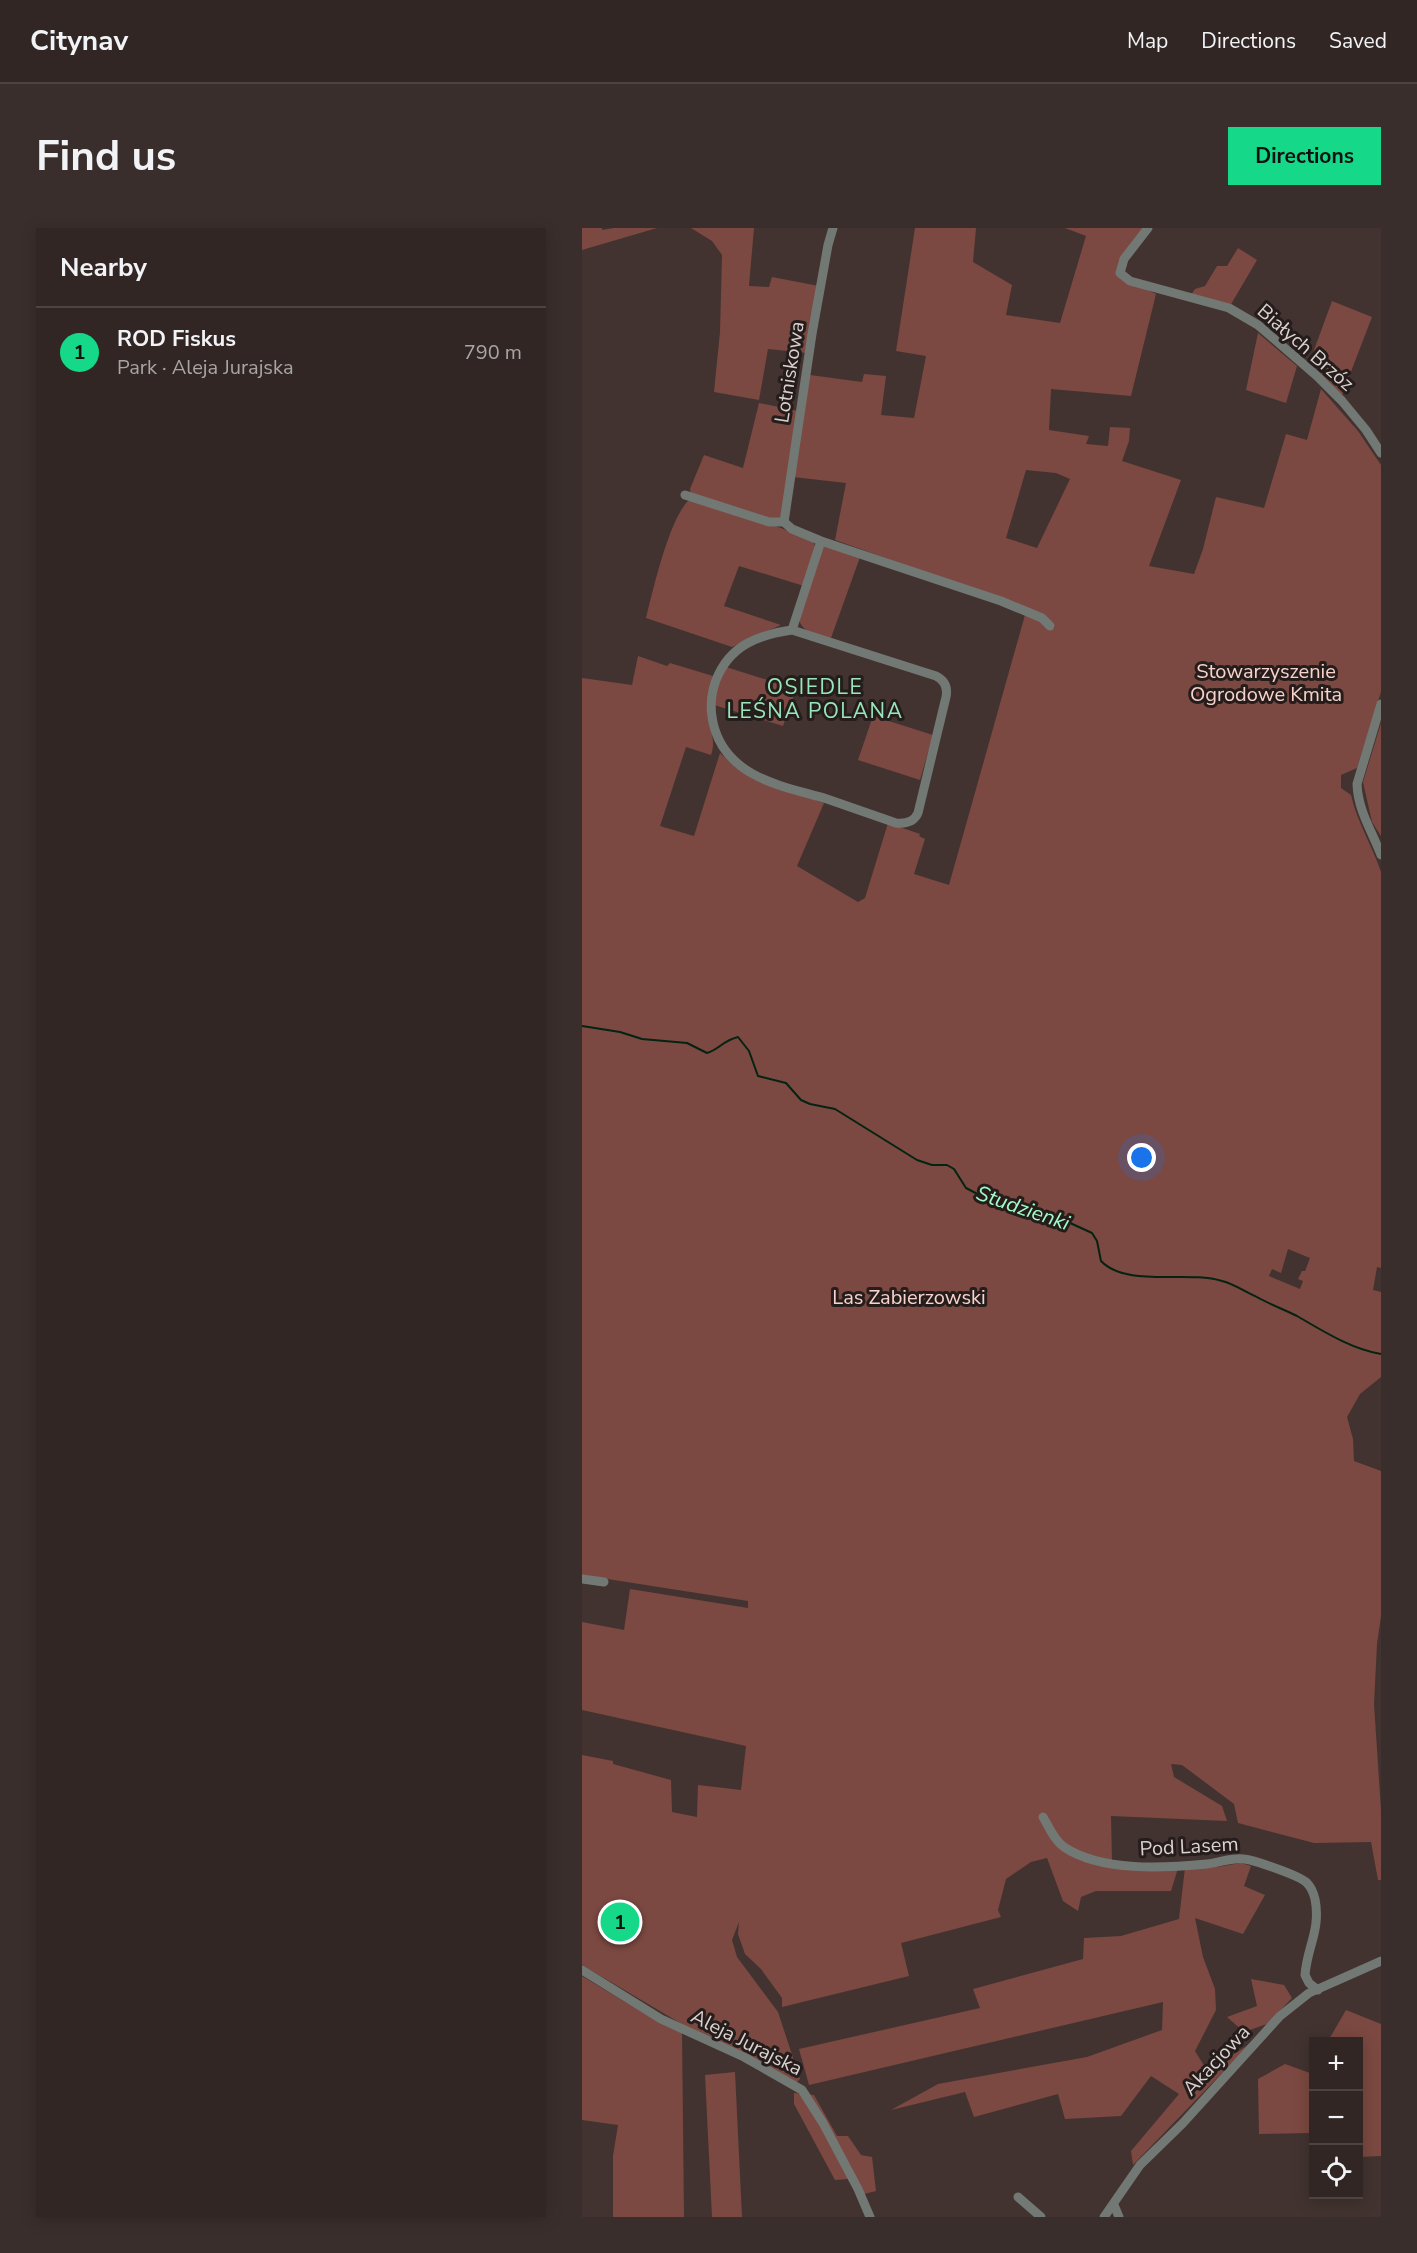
<!DOCTYPE html>
<html lang="en">
<head>
<meta charset="utf-8">
<style>
  body { margin:0; font-family:"Nunito Sans",sans-serif; background:#3a2e2c; color:#f1f3f6 }
  .controls { position:absolute; right:18px; bottom:18px; display:grid; overflow:hidden; border-radius:0px; box-shadow:0 3px 15px #0003 }
  .controls button { width:54px; height:54px; display:grid; place-items:center; padding:0; border:0; border-bottom:2px solid #4d4341; background:#322624; color:#f1f3f6; font:30px sans-serif }
  .you { position:absolute; left:560px; top:930px; width:21px; height:21px; margin:-15px; border:4px solid #fff; border-radius:50%; background:#1a73e8; box-shadow:0 0 0 9px #1a73e833 }
  .badge { display:grid; place-items:center; width:39px; height:39px; border-radius:50%; background:#15d989; color:#111; font-size:20px; font-weight:700 }
  .pin { position:absolute; translate:-50% -50%; border:3px solid #fff; box-shadow:0 2px 6px #0006 }
  .list { margin:0; padding:0; list-style:none }
  h2 { display:flex; justify-content:space-between; align-items:center; height:78px; margin:0; padding:0 24px; font-size:26px }
  h2 small { font-size:20px; font-weight:400; color:#a8a5a6 }
  .list li { display:grid; grid-template-columns:39px 1fr auto; gap:18px; align-items:center; box-sizing:border-box; height:90px; padding:0 24px; border-top:2px solid #4d4341 }
  .list b { display:block; font-size:22px; white-space:nowrap }
  .list p { margin:0; font-size:20px; white-space:nowrap; color:#a8a5a6 }
  .list em { font-size:20px; font-style:normal; color:#a8a5a6 }
  .icon { flex:none; width:33px; height:33px; fill:none; stroke:currentColor; stroke-width:2; stroke-linecap:round; stroke-linejoin:round }
  .map { position:relative; flex:none; width:799px; height:1989px; overflow:hidden; border-radius:0px }
  header { display:flex; align-items:center; gap:36px; box-sizing:border-box; height:84px; padding:0 30px; background:#322624; border-bottom:2px solid #4d4341 }
  header strong { font-size:28px }
  nav { display:flex; gap:33px; margin-inline-start:auto; font-size:21px }
  .intro { display:flex; align-items:center; justify-content:space-between; box-sizing:border-box; height:144px; padding:0 36px }
  h1 { margin:0; font-size:42px }
  .button { padding:15px 27px; border-radius:0px; background:#15d989; color:#111; font-size:21px; font-weight:700 }
  main { display:flex; gap:36px; padding:0 36px }
  aside { flex:1; background:#322624; border-radius:0px; box-shadow:0 3px 15px #0003 }
  .map>svg:first-child { display:block }
</style>
</head>
<body>
<header>
<strong>Citynav</strong>
<nav><a>Map</a><a>Directions</a><a>Saved</a></nav>
</header>
<div class="intro"><h1>Find us</h1><a class="button">Directions</a></div>
<main>
<aside>
<h2>Nearby<small></small></h2>
<ul class="list">
<li><span class="badge">1</span><div><b>ROD Fiskus</b><p>Park · Aleja Jurajska</p></div><em>790 m</em></li>
</ul>
</aside>
<div class="map">
<svg width="799" height="1989" viewBox="0 0 799 1989">
  <rect width="100%" height="100%" fill="#423330"/>
  <path fill="#7b4941" fill-rule="evenodd" d="M0 0H20V2L32 0H75L0 22Z
    M109 0H172L167 58 187 59 190 49 237 58 225 125 186 121 177 172 132 164 138 104 140 27 130 13Z
    M333 0H394L391 34 430 57 424 87 478 95 504 8 483 0H563L537 36 534 46 574 66 549 168 469 161 467 202 507 208 504 216 526 218 528 199 548 200 547 213 540 233 599 252 567 338 612 346 621 321 634 269 682 280 704 206 725 212 739 161 776 203 799 237V464L775 540 759 547V560L769 567C775 594 790 617 799 644V1040L795 1039 791 1062 799 1064V1149L778 1166 765 1189 771 1211 772 1233 799 1243V1388L795 1416 792 1476 799 1582V1652H796L789 1614 732 1615 656 1595 652 1576 600 1537 589 1536 592 1549 640 1578 645 1593 529 1588 530 1633C509 1627 485 1623 473 1603L468 1605 480 1621 511 1633 535 1639 574 1642 596 1640 589 1663H514L499 1669 496 1683 481 1673 465 1630 449 1634 424 1651 416 1682 419 1689 319 1715 327 1748 200 1779V1770L179 1741 163 1726 156 1706 157 1694 150 1712 155 1729 196 1784 218 1851 214 1855 175 1832 110 1802 0 1737V1527L31 1533V1536L89 1552 90 1584 115 1589 116 1557 159 1562 164 1518 0 1482V1394L42 1402 48 1361 166 1380V1373L0 1347V450L50 457 56 428 85 438 88 435 131 448C128 459 125 469 125 481 126 498 135 511 129 527L104 519 78 598 112 608 138 525 153 539 171 551 242 575 215 638 276 674 283 670 306 595 338 606 337 608 343 611 332 646 367 657 443 387 461 394 466 401 473 400 468 393 431 375 253 312 264 255 211 249 228 147 280 154 282 146 304 148 299 187 332 190 344 128 314 123ZM444 242 474 245 488 251 455 320 424 310ZM706 1021 728 1030 723 1043H720L716 1051 721 1053 718 1061 687 1048 690 1041 699 1045Z
    M656 20 675 32 648 78 609 67 613 61 623 58 635 38H645Z
    M750 73 790 89 760 167 728 133Z
    M676 105 715 138 704 175 664 162Z
    M177 175 216 183 200 289 194 292 109 267 108 261 122 227 161 240Z
    M106 273H113L199 300 231 314 233 318 222 358 157 338 142 378 199 397 150 419 64 390C71 362 87 292 106 273Z
    M241 318 278 329 249 410C237 406 220 406 217 391Z
    M144 439 214 461 201 498 132 477 136 456Z
    M291 488 351 507 338 552 276 532Z
    M799 495V608L790 594 781 554Z
    M659 1635 669 1638 662 1658 683 1667 661 1706 613 1690 621 1729 633 1761 634 1782 613 1823 621 1836 631 1840 669 1815 551 1937 549 1923 597 1866 569 1848 539 1888 483 1891 476 1866 392 1889 383 1864 309 1882 356 1856 505 1829 580 1802 581 1774 227 1857 217 1821 398 1780 391 1761 501 1731 502 1710 539 1708 597 1691 603 1640 635 1639Z
    M0 1748 68 1789 100 1803 102 1989H31V1928L36 1897 0 1892Z
    M669 1751 702 1757 710 1770 685 1796 662 1804 645 1789 675 1778Z
    M764 1782 799 1796V1928L777 1929 776 1814 746 1813Z
    M703 1836 728 1845 731 1840V1905L677 1906 676 1851Z
    M153 1844 160 1989H130L123 1847Z
    M212 1865 232 1867 255 1908H266L279 1927 290 1929 294 1963 282 1966 266 1951 253 1952 212 1876Z"/>
  <g fill="none" stroke-linecap="round" stroke-linejoin="round">
    <path stroke="#042313" stroke-width="2" d="M0 798 38 804 60 811 105 815 125 825C138 821 140 813 156 809L167 823 176 848 204 855 219 872 228 876 253 881 335 932 350 937H365L372 941 384 960 407 972 426 973 444 979 475 989 510 1005 515 1013 519 1033C545 1060 604 1042 640 1053 652 1056 662 1063 673 1068 687 1076 701 1081 715 1088 741 1103 769 1121 799 1126"/>
    <path stroke="#727975" stroke-width="9" d="M251 0 246 17 230 106 202 294 210 301 239 313 419 373 460 390 468 398
      M566 0 542 31 538 45 548 53 647 80 676 97 735 148 760 173 784 202 799 225
      M103 267 187 294H202
      M210 402 354 448C362 452 366 459 364 469L336 585C332 594 324 596 314 595 291 587 268 579 245 571 202 558 149 551 133 502 128 486 128 468 134 452 148 417 176 407 210 402Z
      M210 402 239 313
      M799 476 775 556C776 583 790 603 799 627
      M0 1351 22 1354
      M461 1589C467 1599 472 1612 482 1619 519 1644 583 1640 625 1636 637 1635 649 1629 662 1631 672 1632 719 1648 725 1655 729 1659 732 1667 733 1671 739 1702 725 1719 723 1747L727 1755 736 1762
      M0 1742 79 1791 162 1829 220 1862 241 1895 276 1961 288 1989
      M436 1969 459 1989
      M532 1977 537 1989
      M522 1989 558 1937 601 1895 698 1788 727 1765 799 1733"/>
  </g>
  <g text-anchor="middle" stroke-width="6" stroke-linejoin="round" paint-order="stroke">
    <g font-size="20" fill="#dbd1cf" stroke="#241d1b">
      <text transform="translate(724 119) rotate(41)" y="7">Białych Brzóz</text>
      <text transform="translate(207 144) rotate(-81)" y="7">Lotniskowa</text>
      <text transform="translate(607 1618) rotate(-3)" y="7">Pod Lasem</text>
      <text transform="translate(165 1814) rotate(27)" y="7">Aleja Jurajska</text>
      <text transform="translate(634 1832) rotate(-47)" y="7">Akacjowa</text>
    </g>
    <g font-size="20" fill="#f8d2cb" stroke="#241d1b">
      <text x="684" y="450">Stowarzyszenie<tspan x="684" dy="23">Ogrodowe Kmita</tspan></text>
      <text x="327" y="1076">Las Zabierzowski</text>
    </g>
    <g font-size="21" letter-spacing="1.5" fill="#98e6b9" stroke="#241d1b">
      <text x="233" y="466">OSIEDLE<tspan x="233" dy="24">LEŚNA POLANA</tspan></text>
    </g>
    <g font-size="21" font-style="italic" fill="#a3fbc8" stroke="#241d1b">
      <text transform="translate(441 980) rotate(19)" y="7">Studzienki</text>
    </g>
  </g>
</svg>
<div class="controls">
<button>+</button>
<button>−</button>
<button><svg class="icon" aria-label="locate" viewBox="0 0 24 24"><circle cx="12" cy="12" r="6"/><path d="M12 2v4M12 18v4M2 12h4M18 12h4"/></svg></button>
</div>
<div class="you"></div>
<div class="pin badge" style="left:38px;top:1694px">1</div>
</div>
</main>
</body>
</html>
